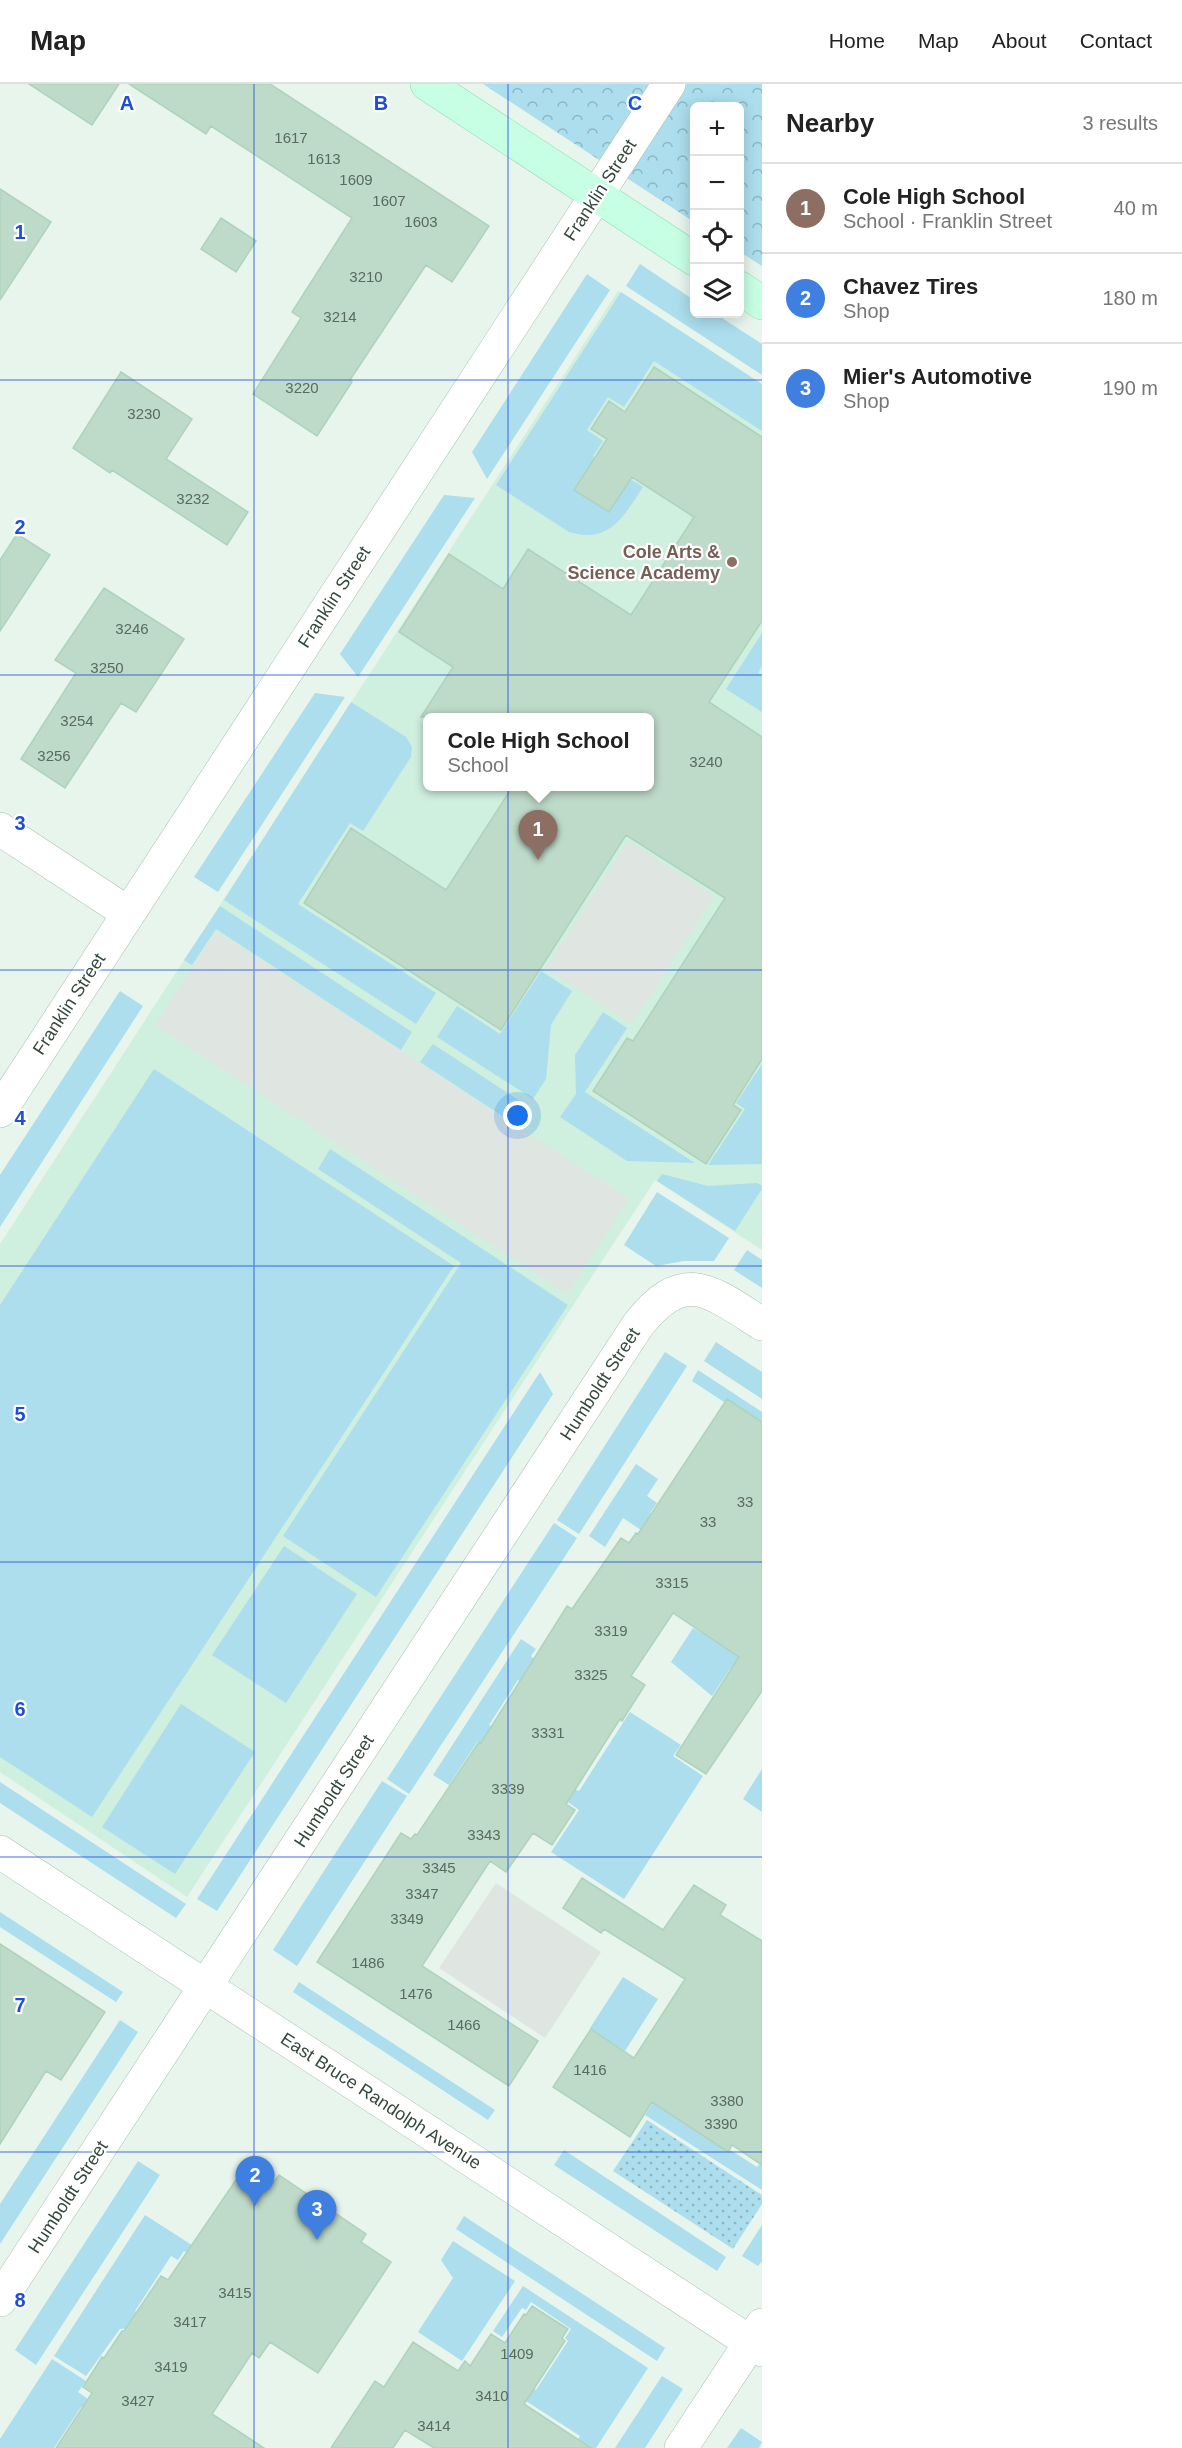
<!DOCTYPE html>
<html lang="en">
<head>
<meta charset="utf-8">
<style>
  body { margin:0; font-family:Arial,sans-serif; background:#f2f2f2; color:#222 }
  .controls { position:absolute; right:18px; top:18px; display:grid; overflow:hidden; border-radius:9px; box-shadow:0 3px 15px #0003 }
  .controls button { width:54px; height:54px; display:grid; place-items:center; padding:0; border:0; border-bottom:2px solid #e0e0e0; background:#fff; color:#222; font:30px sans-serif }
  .you { position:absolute; left:518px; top:1032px; width:21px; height:21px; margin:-15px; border:4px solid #fff; border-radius:50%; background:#1a73e8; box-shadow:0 0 0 9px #1a73e833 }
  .badge { display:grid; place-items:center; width:39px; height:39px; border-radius:50%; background:#b45309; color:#fff; font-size:20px; font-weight:700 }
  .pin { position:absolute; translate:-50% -50px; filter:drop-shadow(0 2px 3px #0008) }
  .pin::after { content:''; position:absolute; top:32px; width:21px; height:18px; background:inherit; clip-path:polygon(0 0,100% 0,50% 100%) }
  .popup { position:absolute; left:423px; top:629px; width:231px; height:78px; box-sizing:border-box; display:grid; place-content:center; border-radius:9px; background:#fff; filter:drop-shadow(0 2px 4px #0005); font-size:20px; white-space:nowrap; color:#767676 }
  .popup b { font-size:22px; color:#222 }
  .popup::after { content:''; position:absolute; left:50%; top:100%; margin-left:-12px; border:12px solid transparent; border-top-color:#fff }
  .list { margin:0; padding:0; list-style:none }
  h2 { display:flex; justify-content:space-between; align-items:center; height:78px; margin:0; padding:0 24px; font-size:26px }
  h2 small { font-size:20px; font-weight:400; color:#767676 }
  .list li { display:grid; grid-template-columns:39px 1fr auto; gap:18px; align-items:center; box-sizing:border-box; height:90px; padding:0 24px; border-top:2px solid #e0e0e0 }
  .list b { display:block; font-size:22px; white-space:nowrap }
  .list p { margin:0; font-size:20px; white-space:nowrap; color:#767676 }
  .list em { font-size:20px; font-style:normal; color:#767676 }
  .icon { flex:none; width:33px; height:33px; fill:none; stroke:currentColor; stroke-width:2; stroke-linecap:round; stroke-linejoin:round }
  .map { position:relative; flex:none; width:762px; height:2364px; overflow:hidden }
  header { display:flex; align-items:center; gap:36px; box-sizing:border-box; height:84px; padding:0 30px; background:#fff; border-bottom:2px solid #e0e0e0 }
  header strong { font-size:28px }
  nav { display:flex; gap:33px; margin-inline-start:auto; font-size:21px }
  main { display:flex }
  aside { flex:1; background:#fff }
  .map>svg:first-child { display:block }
</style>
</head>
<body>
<header>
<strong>Map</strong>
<nav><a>Home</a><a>Map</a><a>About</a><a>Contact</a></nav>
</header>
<main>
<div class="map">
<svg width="762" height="2364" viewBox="0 0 762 2364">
  <defs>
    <pattern id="park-crowns" width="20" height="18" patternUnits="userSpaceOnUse" patternTransform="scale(1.5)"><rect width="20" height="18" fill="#acdeed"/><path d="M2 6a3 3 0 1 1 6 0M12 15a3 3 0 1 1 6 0" fill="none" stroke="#8db6c1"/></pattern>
    <pattern id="garden-dots" width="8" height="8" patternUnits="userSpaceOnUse" patternTransform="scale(1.5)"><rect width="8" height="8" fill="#acdeed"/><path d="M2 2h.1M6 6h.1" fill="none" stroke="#8db6c1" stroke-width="1.8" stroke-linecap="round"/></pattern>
  </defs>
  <rect width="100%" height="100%" fill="#e7f5ed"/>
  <path fill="#cfefdf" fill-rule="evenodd" d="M618 207 762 301V1166L655 1096 187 1813 0 1688V1160ZM427 634H649V702H427Z"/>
  <path fill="#acdeed" d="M640 180 694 216V230H716L762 260V291L626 202Z
    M587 190 610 206 487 395 472 368Z
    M621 208 762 300V347L654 277 624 323 608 313 587 346 603 357 593 372 643 403C623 433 610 460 569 448L496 401Z
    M444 411 475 414 358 593 340 570Z
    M762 549V582L758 589 762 591V628L726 605Z
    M315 609 345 613 218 808 194 793Z
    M351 618 406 653 412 663 411 673 363 747 350 739 298 820 436 909 416 940 224 816Z
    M220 822 412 948 401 966 216 845 192 881 184 876Z
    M541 887 572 907 551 941 546 995 533 1015 437 953 457 922 500 950Z
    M120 907 143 922 0 1143V1091Z
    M603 928 627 944 585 1008 695 1079 627 1077 560 1033 576 1010 575 971Z
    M433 960 526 1021 510 1037 420 978Z
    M762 980V1080L708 1081 745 1025 736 1019Z
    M154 985 454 1182 92 1733 0 1673V1221Z
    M330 1065 568 1221 376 1513 283 1452 461 1179 318 1085Z
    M662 1090 708 1102 757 1099 762 1102V1105L735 1147 657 1097Z
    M657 1108 729 1154 714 1177H684L656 1182 624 1161Z
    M747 1166 762 1176V1204L734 1186Z
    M716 1258 762 1288V1315L704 1277Z
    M665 1268 687 1282 579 1450 557 1436Z
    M698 1286 762 1328V1337L727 1315 724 1318 692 1297Z
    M540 1288 553 1310 217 1827 197 1815Z
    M636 1380 658 1395 647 1412 657 1419 650 1429 678 1447 656 1456 623 1434 605 1463 589 1452Z
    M554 1439 577 1454 409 1710 387 1695Z
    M284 1462 357 1510 286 1619 212 1571Z
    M693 1544 702 1549 703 1547 762 1585 761 1605 730 1585 712 1612 671 1578Z
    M521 1555 536 1565 531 1572 607 1654 518 1596 489 1641 513 1657 564 1712 478 1657 449 1701 433 1691Z
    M181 1620 255 1668 175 1790 102 1743Z
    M630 1628 681 1661 673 1672 703 1692 624 1815 551 1768 579 1726 565 1716 573 1704 579 1707Z
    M762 1685V1728L743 1715Z
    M382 1697 407 1712 297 1882 273 1866Z
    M0 1698 186 1820 176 1834 0 1719Z
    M0 1828 123 1908 116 1918 0 1843Z
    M623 1893 658 1915 625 1967 590 1944Z
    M299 1898 495 2026 488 2036 293 1908Z
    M120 1936 138 1948 0 2160V2120Z
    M684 1972 674 2030 757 2083 762 2077V2106L645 2031Z
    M564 2066 726 2173 717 2187 554 2081Z
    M138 2077 160 2091 36 2281 15 2266Z
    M145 2131 209 2172 204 2180 184 2167 178 2176 171 2172 135 2227 142 2232 134 2244 120 2245 86 2292 54 2272Z
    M464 2132 665 2264 657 2277 456 2145Z
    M762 2141V2177L758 2182 742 2172Z
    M453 2157 515 2197 462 2277 418 2248 453 2194 441 2176Z
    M523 2202 648 2284 596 2364H573L580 2352 523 2315 531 2303 536 2306 568 2257 565 2254 571 2245 531 2218 526 2226 522 2224 502 2253 493 2247Z
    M52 2275 86 2297 78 2308 92 2318 87 2326 81 2323 54 2364H0V2355Z
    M662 2292 683 2305 645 2364H615Z
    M741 2344 762 2358 759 2364H727Z"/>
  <path fill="url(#park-crowns)" d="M483 0H762V182L740 168V22H694V138Z"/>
  <path fill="url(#garden-dots)" d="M647 2036 762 2111V2120L733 2165 613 2087Z"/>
  <path fill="#dfe5e1" d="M628 757 714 812 632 940 546 884Z
    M216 847 629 1115 567 1210 155 941Z
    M496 1799 601 1868 545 1954 439 1884Z"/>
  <path fill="#bedac9" stroke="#add3bc" stroke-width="1.5" d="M29 0H119L92 41Z
    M129 0H270L489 142 452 198 426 181 350 296 352 298 317 352 253 310 301 234 292 228 352 134 211 42 206 50Z
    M0 105 51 138 0 216Z
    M221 134 256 157 236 188 201 165Z
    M654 283 762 353V537L709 618 762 653V975L733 1021 741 1026 706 1080 593 1007 627 954 633 957 725 814 626 751 501 946 304 819 351 744 446 806 513 702H649V633H421L453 583 399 548 449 470 503 505 528 465 631 531 694 433 632 393 609 428 574 406 607 355 591 345 609 317 625 328Z
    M121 288 192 335 166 375 248 428 227 461 112 386 110 389 73 364Z
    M17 450 50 471 0 547V476Z
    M104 504 184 555 136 628 121 619 65 704 21 675 76 589 55 576Z
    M727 1315 762 1338V1607L706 1690 676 1671 739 1573 673 1529 631 1592 645 1601 622 1637 620 1635 566 1720 575 1726 552 1761 533 1749 506 1788 490 1777 422 1882 538 1957 509 2002 317 1878 401 1749 411 1755 415 1750 417 1751 479 1658 481 1659 567 1522 572 1525 621 1454 629 1459 636 1449 638 1450Z
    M582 1794 663 1846 694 1801 726 1821 720 1831 762 1857V2081L732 2061 728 2068 652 2018 630 2053 553 2003 591 1945 634 1974 685 1895 604 1845 601 1849 563 1824Z
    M0 1860 105 1928 61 1996 46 1987 0 2060Z
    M242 2087 269 2105 279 2091 366 2150 361 2158 391 2178 318 2289 270 2258 259 2274 252 2269 212 2330 264 2364H56L92 2309 83 2303 102 2273 104 2274 122 2247H124L161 2192 168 2196Z
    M532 2222 568 2245 562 2254 565 2257 524 2320 591 2364H434L405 2346 393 2364H331L375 2297 384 2303 413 2258 458 2287 465 2277 470 2282 491 2250 505 2259 524 2230 526 2231Z"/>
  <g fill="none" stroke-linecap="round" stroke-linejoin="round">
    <defs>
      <path id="minor" d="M0 745 128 829
        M0 2216 638 1241C684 1182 710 1207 762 1240
        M681 2364 762 2241"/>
      <path id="tertiary" d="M0 1027 669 0
        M0 1768 762 2266"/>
      <path id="secondary" d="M427 0 694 175
        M740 204 762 219"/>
    </defs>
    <use href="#minor" stroke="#a8c1b2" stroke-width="34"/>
    <use href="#tertiary" stroke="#a8c1b2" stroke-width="34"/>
    <use href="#secondary" stroke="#92d8b5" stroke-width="34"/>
    <use href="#minor" stroke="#fff" stroke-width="33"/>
    <use href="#tertiary" stroke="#fff" stroke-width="33"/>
    <use href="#secondary" stroke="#c6ffe4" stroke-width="33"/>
  </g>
  <path fill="none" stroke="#1d4ed8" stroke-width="1.5" stroke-opacity="0.55" d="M254 0V2364M508 0V2364M0 296H762M0 591H762M0 886H762M0 1182H762M0 1478H762M0 1773H762M0 2068H762"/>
  <circle fill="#8d6e63" stroke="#fff" stroke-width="2" cx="732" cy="478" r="6"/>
  <g text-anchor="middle" stroke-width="4.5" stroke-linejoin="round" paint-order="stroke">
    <g font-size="15" fill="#576c5f">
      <text x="291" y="59">1617</text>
      <text x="324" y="80">1613</text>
      <text x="356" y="101">1609</text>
      <text x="389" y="122">1607</text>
      <text x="421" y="143">1603</text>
      <text x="366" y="198">3210</text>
      <text x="340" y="238">3214</text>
      <text x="302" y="309">3220</text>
      <text x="144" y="335">3230</text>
      <text x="193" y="420">3232</text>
      <text x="132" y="550">3246</text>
      <text x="107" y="589">3250</text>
      <text x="77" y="642">3254</text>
      <text x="54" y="677">3256</text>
      <text x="706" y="683">3240</text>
      <text x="745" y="1423">33</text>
      <text x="708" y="1443">33</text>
      <text x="672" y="1504">3315</text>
      <text x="611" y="1552">3319</text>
      <text x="591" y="1596">3325</text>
      <text x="548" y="1654">3331</text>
      <text x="508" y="1710">3339</text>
      <text x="484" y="1756">3343</text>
      <text x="439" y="1789">3345</text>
      <text x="422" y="1815">3347</text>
      <text x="407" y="1840">3349</text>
      <text x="368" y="1884">1486</text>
      <text x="416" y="1915">1476</text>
      <text x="464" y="1946">1466</text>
      <text x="590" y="1991">1416</text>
      <text x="727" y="2022">3380</text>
      <text x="721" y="2045">3390</text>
      <text x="235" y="2214">3415</text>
      <text x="190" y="2243">3417</text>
      <text x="517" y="2275">1409</text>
      <text x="171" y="2288">3419</text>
      <text x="492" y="2317">3410</text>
      <text x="138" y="2322">3427</text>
      <text x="434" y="2347">3414</text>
    </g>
    <g font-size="18" fill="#35483c" stroke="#fff">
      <text transform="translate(600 106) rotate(-57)" y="6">Franklin Street</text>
      <text transform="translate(334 513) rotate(-57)" y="6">Franklin Street</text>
      <text transform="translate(69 920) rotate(-57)" y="6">Franklin Street</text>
      <text transform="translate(600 1300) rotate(-57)" y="6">Humboldt Street</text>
      <text transform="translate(334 1707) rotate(-57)" y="6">Humboldt Street</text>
      <text transform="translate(381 2017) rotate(33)" y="6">East Bruce Randolph Avenue</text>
      <text transform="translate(68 2113) rotate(-57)" y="6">Humboldt Street</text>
    </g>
    <g font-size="18" font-weight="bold" fill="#785e54" stroke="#fff" text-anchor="end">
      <text x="720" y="474">Cole Arts &amp;<tspan x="720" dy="21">Science Academy</tspan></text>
    </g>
  </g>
  <g font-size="20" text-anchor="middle" font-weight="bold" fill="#1d4ed8" stroke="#fff" stroke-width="4.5" stroke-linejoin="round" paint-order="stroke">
    <text x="127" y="26">A</text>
    <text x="381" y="26">B</text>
    <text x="635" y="26">C</text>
    <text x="20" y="155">1</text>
    <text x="20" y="450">2</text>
    <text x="20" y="746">3</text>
    <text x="20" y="1041">4</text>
    <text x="20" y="1337">5</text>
    <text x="20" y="1632">6</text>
    <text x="20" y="1928">7</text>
    <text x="20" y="2223">8</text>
  </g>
</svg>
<div class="controls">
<button>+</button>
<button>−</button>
<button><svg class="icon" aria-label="locate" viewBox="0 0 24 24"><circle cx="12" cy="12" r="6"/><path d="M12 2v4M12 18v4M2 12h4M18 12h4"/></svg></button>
<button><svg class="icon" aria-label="layers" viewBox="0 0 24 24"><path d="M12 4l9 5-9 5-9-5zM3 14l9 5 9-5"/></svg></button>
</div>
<div class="you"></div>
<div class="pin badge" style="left:538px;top:776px;background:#8d6e63">1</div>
<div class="popup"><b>Cole High School</b>School</div>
<div class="pin badge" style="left:255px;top:2122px;background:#3f7fe0">2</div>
<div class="pin badge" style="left:317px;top:2156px;background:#3f7fe0">3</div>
</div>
<aside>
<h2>Nearby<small>3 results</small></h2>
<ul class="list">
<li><span class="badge" style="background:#8d6e63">1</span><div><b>Cole High School</b><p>School · Franklin Street</p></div><em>40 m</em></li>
<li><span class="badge" style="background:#3f7fe0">2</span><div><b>Chavez Tires</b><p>Shop</p></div><em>180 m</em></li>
<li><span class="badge" style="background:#3f7fe0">3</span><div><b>Mier's Automotive</b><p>Shop</p></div><em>190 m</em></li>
</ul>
</aside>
</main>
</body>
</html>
